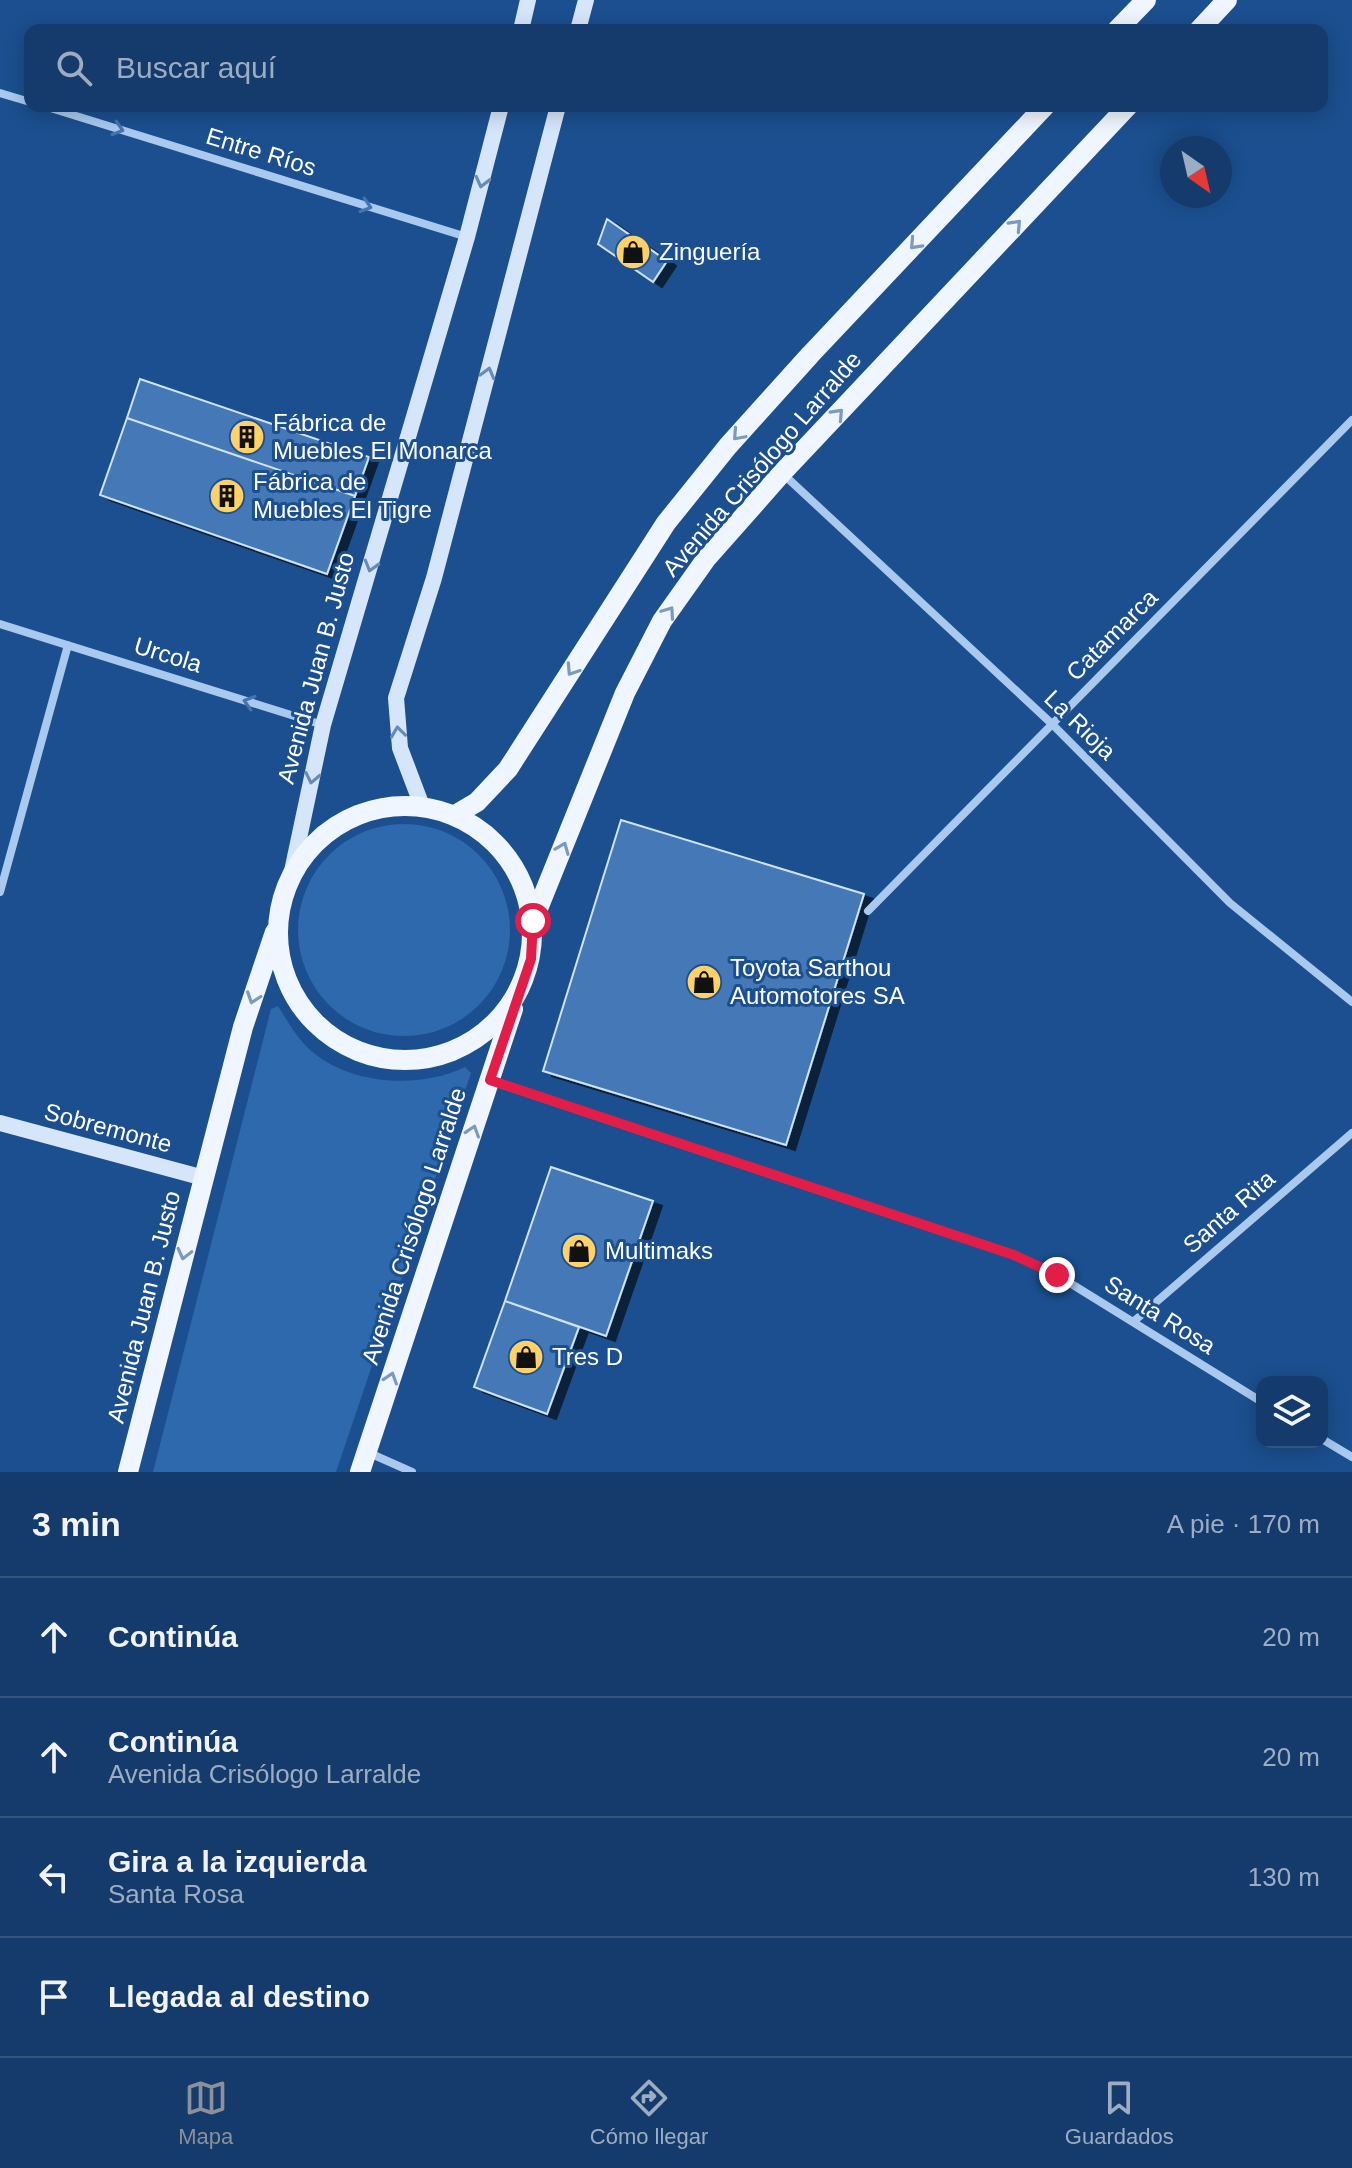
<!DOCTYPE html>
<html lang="es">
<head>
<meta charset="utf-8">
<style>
  body { margin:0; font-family:Arial,sans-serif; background:#1d4271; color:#f1f3f6 }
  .controls { position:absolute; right:24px; bottom:24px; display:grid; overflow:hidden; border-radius:16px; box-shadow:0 4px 20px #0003 }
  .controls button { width:72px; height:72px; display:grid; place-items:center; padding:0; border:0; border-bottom:2px solid #33557e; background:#143b6b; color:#f1f3f6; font:40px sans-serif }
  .compass { position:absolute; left:1160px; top:136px; width:72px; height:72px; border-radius:50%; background:#143b6b; box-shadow:0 4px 20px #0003; rotate:146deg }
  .stop { position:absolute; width:24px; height:24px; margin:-18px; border:6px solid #e11d48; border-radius:50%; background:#fff }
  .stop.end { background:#e11d48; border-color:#fff; box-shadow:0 2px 8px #0008 }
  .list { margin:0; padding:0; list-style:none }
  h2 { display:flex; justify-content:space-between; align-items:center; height:104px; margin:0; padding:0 32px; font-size:34px }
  h2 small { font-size:26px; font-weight:400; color:#9dadc1 }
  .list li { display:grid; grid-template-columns:52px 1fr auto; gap:24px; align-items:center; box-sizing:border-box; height:120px; padding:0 32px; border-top:2px solid #33557e }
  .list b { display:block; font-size:30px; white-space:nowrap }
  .list p { margin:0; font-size:26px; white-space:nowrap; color:#9dadc1 }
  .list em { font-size:26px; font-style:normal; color:#9dadc1 }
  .icon { flex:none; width:44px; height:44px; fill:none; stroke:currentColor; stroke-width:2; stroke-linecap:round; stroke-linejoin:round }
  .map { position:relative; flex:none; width:1352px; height:1472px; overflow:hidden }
  .search { position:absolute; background:#143b6b; box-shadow:0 4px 20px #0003; left:24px; right:24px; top:24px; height:88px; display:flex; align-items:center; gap:20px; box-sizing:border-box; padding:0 28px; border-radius:16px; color:#9dadc1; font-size:30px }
  .sheet { height:584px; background:#143b6b }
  nav { display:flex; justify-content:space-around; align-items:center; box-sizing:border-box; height:112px; border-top:2px solid #33557e; background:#143b6b; font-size:22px; color:#9dadc1 }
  nav a { display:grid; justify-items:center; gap:4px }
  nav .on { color:#8c9099 }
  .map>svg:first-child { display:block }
</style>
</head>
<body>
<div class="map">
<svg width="1352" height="1472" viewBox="0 0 1352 1472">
  <defs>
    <filter id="shadow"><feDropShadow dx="9" dy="5" stdDeviation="0" flood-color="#0009"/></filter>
  </defs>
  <rect width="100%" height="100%" fill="#1b4f8f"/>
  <path fill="#2e69ad" d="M298 930a106 106 0 1 1 212 0a106 106 0 1 1-212 0Z
    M278 1006C287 1020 295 1035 307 1047 346 1085 418 1090 465 1067L471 1073 336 1472H153L271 1009Z"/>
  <path fill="#4478b7" stroke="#cfe3fa" stroke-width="2" filter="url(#shadow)" d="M607 219 667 261 653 282 598 244Z
    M140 379 369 457 355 496 127 418Z
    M127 418 355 496 327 574 100 495Z
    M621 820 864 894 786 1145 543 1071Z
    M551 1167 653 1201 606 1336 505 1301Z
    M505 1301 579 1327 547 1414 474 1387Z"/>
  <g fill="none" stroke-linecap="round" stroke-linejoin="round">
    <path stroke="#a9c9ee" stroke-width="8" d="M0 93 30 102
      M44 106 467 237
      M782 473 1052 724 1230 903 1352 1002
      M0 624 323 725
      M0 892 68 645
      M868 911 1352 420
      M491 1081 1014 1255 1057 1275 1262 1402
      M1133 1322 1352 1133
      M1322 1439 1352 1457
      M367 1452 412 1472"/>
    <path stroke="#d6e6fa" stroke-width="16" d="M521 30 528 0
      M578 30 586 0
      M422 806 400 748 396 698 434 578 558 106
      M291 876 323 725 467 237 501 106
      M0 1123 204 1178"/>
    <path stroke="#f0f6ff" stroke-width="20" d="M1117 30 1146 0
      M1199 30 1227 0
      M278 933a127 127 0 1 1 254 0a127 127 0 1 1-254 0Z
      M455 815 477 802 508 769 666 523 728 446 810 355 1045 106
      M533 921 625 693 662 621 706 559 782 473 1128 106
      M128 1472 243 1027 275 932
      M360 1472 513 1009"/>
  </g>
  <defs><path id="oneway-chevron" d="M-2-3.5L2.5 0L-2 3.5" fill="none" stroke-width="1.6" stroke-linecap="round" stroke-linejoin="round" transform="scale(2)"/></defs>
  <g stroke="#4674ac">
    <use href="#oneway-chevron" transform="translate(118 129) rotate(17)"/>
    <use href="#oneway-chevron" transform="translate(366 206) rotate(17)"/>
    <use href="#oneway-chevron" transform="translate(249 702) rotate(-163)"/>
  </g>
  <g stroke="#668bba">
    <use href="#oneway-chevron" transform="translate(482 182) rotate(104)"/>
    <use href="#oneway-chevron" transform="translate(488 373) rotate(-75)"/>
    <use href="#oneway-chevron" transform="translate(371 566) rotate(106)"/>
    <use href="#oneway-chevron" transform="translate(398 732) rotate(-97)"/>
    <use href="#oneway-chevron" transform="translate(312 778) rotate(102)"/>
  </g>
  <g stroke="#7b9ac1">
    <use href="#oneway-chevron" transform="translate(1016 225) rotate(-47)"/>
    <use href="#oneway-chevron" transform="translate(915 244) rotate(133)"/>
    <use href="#oneway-chevron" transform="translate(838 414) rotate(-47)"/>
    <use href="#oneway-chevron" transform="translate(738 435) rotate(132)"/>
    <use href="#oneway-chevron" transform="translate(669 612) rotate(-55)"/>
    <use href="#oneway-chevron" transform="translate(572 670) rotate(123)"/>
    <use href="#oneway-chevron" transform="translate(563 848) rotate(-68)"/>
    <use href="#oneway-chevron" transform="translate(253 998) rotate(109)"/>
    <use href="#oneway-chevron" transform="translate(473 1131) rotate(-72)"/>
    <use href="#oneway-chevron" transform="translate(184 1254) rotate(104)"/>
    <use href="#oneway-chevron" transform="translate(391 1378) rotate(-72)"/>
  </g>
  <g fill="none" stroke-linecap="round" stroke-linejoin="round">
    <path stroke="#e11d48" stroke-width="10" d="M533 921 531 959 490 1080 1014 1255 1057 1275"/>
  </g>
  <defs>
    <symbol id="shop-disc" viewBox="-11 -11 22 22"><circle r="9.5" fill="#ffd166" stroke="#1b4f8f"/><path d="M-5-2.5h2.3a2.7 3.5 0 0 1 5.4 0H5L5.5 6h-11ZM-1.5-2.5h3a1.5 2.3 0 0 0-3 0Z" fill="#111"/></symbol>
    <symbol id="building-disc" viewBox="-11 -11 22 22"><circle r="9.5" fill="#ffd166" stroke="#1b4f8f"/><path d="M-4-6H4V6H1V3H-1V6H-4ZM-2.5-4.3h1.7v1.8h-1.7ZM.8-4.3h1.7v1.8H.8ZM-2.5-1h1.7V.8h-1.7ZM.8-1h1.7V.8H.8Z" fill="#111"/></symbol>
  </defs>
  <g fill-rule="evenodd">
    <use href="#shop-disc" x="613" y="232" width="40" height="40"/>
    <use href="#building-disc" x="227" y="417" width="40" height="40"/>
    <use href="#building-disc" x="207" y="476" width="40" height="40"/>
    <use href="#shop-disc" x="684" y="962" width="40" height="40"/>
    <use href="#shop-disc" x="559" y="1231" width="40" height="40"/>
    <use href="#shop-disc" x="506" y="1337" width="40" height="40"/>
  </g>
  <g text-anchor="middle" stroke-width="6" stroke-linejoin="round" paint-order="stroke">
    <g font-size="24" fill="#fff" stroke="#1b4f8f">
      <text transform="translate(261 152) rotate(17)" y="8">Entre Ríos</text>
      <text transform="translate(762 464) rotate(-49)" y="8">Avenida Crisólogo Larralde</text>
      <text transform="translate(1112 635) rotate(-45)" y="8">Catamarca</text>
      <text transform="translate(168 655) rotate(17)" y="8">Urcola</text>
      <text transform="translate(316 668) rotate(-75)" y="8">Avenida Juan B. Justo</text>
      <text transform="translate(1080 725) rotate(44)" y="8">La Rioja</text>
      <text transform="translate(108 1128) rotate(15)" y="8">Sobremonte</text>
      <text transform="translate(1229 1212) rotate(-41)" y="8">Santa Rita</text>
      <text transform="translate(414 1226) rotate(-72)" y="8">Avenida Crisólogo Larralde</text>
      <text transform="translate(144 1307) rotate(-76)" y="8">Avenida Juan B. Justo</text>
      <text transform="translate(1160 1315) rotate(32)" y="8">Santa Rosa</text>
    </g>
    <g font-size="24" fill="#fff" stroke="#1b4f8f" text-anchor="start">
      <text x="659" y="260">Zinguería</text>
      <text x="273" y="431">Fábrica de<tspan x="273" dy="28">Muebles El Monarca</tspan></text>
      <text x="253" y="490">Fábrica de<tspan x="253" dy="28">Muebles El Tigre</tspan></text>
      <text x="730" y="976">Toyota Sarthou<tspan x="730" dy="28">Automotores SA</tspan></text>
      <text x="605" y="1259">Multimaks</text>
      <text x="552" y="1365">Tres D</text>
    </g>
  </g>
</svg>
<div class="controls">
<button><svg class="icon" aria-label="layers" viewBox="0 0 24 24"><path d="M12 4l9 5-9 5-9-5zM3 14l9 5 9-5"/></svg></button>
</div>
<svg class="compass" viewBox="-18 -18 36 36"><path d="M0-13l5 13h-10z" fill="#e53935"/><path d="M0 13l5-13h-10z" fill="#9dadc1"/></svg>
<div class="stop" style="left:533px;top:921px"></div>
<div class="stop end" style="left:1057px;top:1275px"></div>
<div class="search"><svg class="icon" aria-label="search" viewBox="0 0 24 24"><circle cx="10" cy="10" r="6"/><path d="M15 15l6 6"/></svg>Buscar aquí</div>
</div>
<section class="sheet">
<h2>3 min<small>A pie · 170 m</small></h2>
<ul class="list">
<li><svg class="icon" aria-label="ahead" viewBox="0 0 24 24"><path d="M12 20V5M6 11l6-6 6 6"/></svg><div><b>Continúa</b></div><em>20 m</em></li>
<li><svg class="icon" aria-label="ahead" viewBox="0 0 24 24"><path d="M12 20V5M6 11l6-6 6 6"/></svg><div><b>Continúa</b><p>Avenida Crisólogo Larralde</p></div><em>20 m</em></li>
<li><svg class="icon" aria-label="left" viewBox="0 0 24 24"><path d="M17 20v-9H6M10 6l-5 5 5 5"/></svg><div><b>Gira a la izquierda</b><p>Santa Rosa</p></div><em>130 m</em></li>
<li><svg class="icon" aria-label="arrive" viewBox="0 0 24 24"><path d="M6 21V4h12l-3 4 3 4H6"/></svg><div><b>Llegada al destino</b></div></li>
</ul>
</section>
<nav>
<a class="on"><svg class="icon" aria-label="map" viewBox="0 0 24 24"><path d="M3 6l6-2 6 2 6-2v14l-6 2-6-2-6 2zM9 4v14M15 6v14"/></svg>Mapa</a>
<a><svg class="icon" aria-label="directions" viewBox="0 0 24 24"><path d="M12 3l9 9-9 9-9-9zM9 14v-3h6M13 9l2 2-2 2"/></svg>Cómo llegar</a>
<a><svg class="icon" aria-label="saved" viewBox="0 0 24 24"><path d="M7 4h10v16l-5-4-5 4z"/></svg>Guardados</a>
</nav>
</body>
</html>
